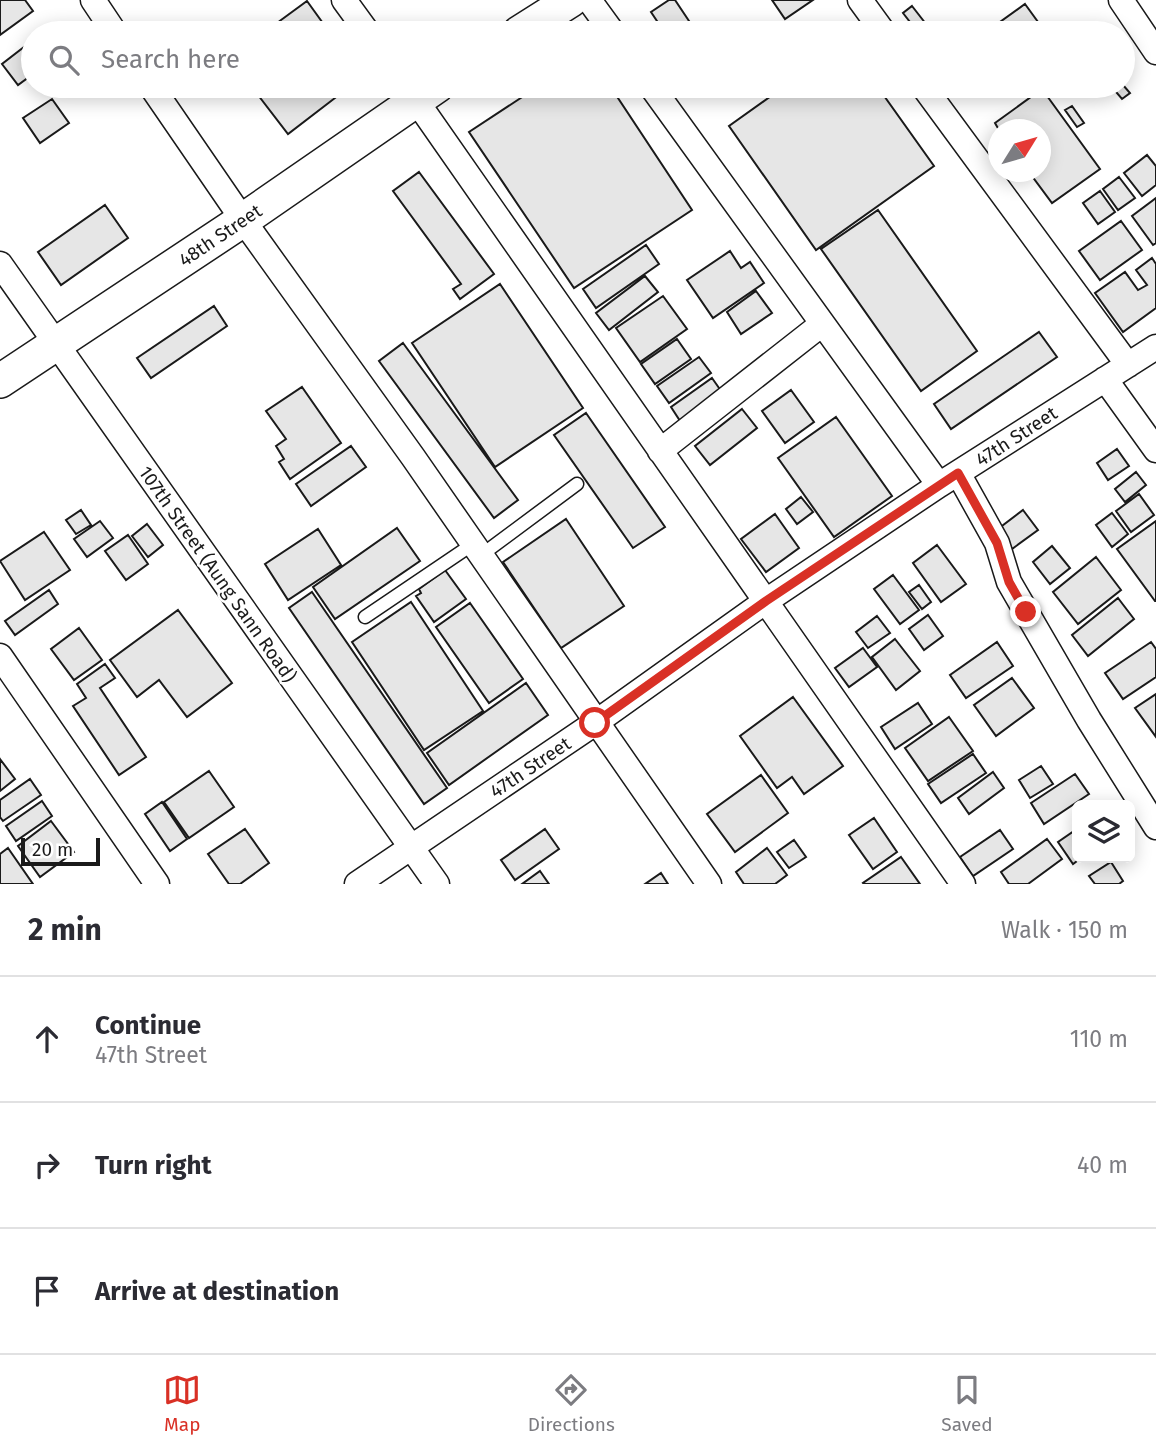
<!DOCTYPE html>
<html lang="en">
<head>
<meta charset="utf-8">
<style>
  body { margin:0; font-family:"Fira Sans",sans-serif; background:#f2f2f3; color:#2b2b33 }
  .controls { position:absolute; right:21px; bottom:21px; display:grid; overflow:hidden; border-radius:10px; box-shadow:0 4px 18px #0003 }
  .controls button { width:63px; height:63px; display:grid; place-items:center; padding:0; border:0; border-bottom:2px solid #e1e1e2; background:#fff; color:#2b2b33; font:35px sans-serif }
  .compass { position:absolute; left:988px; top:119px; width:63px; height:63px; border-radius:50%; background:#fff; box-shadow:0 4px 18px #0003; rotate:53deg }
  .scale { position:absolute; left:21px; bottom:18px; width:79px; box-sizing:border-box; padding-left:7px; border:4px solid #1a1a1a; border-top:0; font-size:19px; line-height:24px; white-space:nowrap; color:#1a1a1a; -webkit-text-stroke:5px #fff; paint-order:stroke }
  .stop { position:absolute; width:21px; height:21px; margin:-16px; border:5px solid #d93025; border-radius:50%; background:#fff }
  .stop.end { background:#d93025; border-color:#fff; box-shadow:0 2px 7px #0008 }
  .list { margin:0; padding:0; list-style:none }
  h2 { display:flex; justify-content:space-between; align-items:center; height:91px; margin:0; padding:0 28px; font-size:30px }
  h2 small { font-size:23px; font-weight:400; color:#7c7c81 }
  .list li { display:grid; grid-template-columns:46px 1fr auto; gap:21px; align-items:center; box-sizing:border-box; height:126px; padding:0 28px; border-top:2px solid #e1e1e2 }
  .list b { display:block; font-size:26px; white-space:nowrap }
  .list p { margin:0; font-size:23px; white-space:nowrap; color:#7c7c81 }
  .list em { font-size:23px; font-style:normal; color:#7c7c81 }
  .icon { flex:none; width:38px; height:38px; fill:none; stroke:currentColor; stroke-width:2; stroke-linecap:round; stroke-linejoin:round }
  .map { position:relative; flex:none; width:1156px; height:884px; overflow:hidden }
  .search { position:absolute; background:#fff; box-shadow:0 4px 18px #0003; left:21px; right:21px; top:21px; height:77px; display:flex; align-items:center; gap:18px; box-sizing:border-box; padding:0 24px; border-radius:38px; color:#7c7c81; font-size:26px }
  .sheet { height:469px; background:#fff }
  nav { display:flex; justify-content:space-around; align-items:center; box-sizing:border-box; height:98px; border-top:2px solid #e1e1e2; background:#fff; font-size:19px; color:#7c7c81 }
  nav a { display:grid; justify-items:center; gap:4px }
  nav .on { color:#d93025 }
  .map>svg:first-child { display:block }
</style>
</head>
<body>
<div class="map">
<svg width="1156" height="884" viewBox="0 0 1156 884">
  <rect width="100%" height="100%" fill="#fff"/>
  <path fill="#e6e6e6" stroke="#1a1a1a" stroke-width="2" d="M0 0H25L33 11 0 35Z
    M669 0H675L697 33H665L651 12Z
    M772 0H813L785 19Z
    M307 1 330 33H268L266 31Z
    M1025 4 1046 33H1009L1000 22Z
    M912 6 926 24 917 31 903 13Z
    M33 40V74L18 85 2 64Z
    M1123 85 1130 93 1122 99 1111 86Z
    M270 86H346L348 88 288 134 258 95Z
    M539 86H610L692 210 574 288 469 132Z
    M785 86H877L934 166 816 250 729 126Z
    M1042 89 1100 169 1052 203 1029 172H1040V130H999L995 123Z
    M52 99 69 123 40 143 23 118Z
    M1072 106 1084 123 1077 127 1065 110Z
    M1147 155 1156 166V185L1142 196 1124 173Z
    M419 172 494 274 460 299 453 289 461 284 393 191Z
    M1119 177 1135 198 1118 210 1103 189Z
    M1100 191 1115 212 1098 224 1083 203Z
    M1156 198V243L1153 245 1132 216Z
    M105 205 128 238 61 285 38 252Z
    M878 210 977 351 921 391 821 249Z
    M1121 221 1142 250 1100 280 1079 251Z
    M646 245 659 264 596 308 583 289Z
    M730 251 741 268 750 262 764 283 713 318 687 280Z
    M1152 258 1156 264V308L1123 332 1095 293 1125 272 1138 290 1147 285 1136 270Z
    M645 276 658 292 609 330 596 313Z
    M500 284 583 408 495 467 412 343Z
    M756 291 772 313 741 334 727 312Z
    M663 296 687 329 640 362 616 328Z
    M214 306 227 326 151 378 137 358Z
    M1039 332 1057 357 951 429 934 404Z
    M677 339 691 359 655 384 641 364Z
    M403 343 518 500 494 518 379 361Z
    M699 357 711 373 669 403 657 386Z
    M712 378 726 398 684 427 671 407Z
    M302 387 341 443 290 479 279 462 284 459 276 446 286 439 266 411Z
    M791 390 814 422 785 443 762 411Z
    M742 409 757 428 710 465 695 446Z
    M586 413 665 527 633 548 554 435Z
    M836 417 892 496 834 537 778 458Z
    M351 446 366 467 311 506 296 484Z
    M1117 449 1129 466 1108 480 1097 463Z
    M1136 472 1146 485 1125 502 1115 489Z
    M1139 494 1154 515 1131 532 1116 511Z
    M801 497 813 512 797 524 786 509Z
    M81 510 91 525 76 534 66 520Z
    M1023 510 1038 530 1012 549 998 529Z
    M1112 513 1128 534 1112 547 1096 525Z
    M775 514 799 548 766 572 741 539Z
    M566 519 624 606 561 648 503 562Z
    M100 521 113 538 87 557 74 539Z
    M1156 521V601H1155L1117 549Z
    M147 524 163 545 148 557 132 536Z
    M397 528 420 561 335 619 313 587Z
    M318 529 341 565 288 600 265 564Z
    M44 532 70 570 25 600 0 561Z
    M128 535 148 564 126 580 105 551Z
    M937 545 966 584 941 602 913 563Z
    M1052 546 1070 568 1050 584 1033 562Z
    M1096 557 1121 590 1078 624 1053 592Z
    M445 570 466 599 434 622 416 596 421 593 419 589Z
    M893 575 919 610 900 624 874 589Z
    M919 585 931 602 922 609 909 592Z
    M49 590 58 604 15 635 5 621Z
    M312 592 447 788 424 804 289 608Z
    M1118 598 1134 619 1088 656 1072 635Z
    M411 602 483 711 424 750 352 642Z
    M470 603 523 679 489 703 436 627Z
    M178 610 232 683 187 717 159 680 137 697 110 660Z
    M928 615 943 636 924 650 909 629Z
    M877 616 890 633 868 648 856 632Z
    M79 628 102 660 74 680 51 649Z
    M895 639 920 671 896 690 872 657Z
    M997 642 1013 666 966 698 950 675Z
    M1151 642 1156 649V677L1123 699 1105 673Z
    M863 648 877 667 849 687 835 668Z
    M105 664 115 678 100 688 146 757 119 775 73 706 86 698 77 684Z
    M1012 678 1034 708 996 736 974 705Z
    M526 683 548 715 449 785 427 753Z
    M1156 694V737L1135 708Z
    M793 697 843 766 804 794 792 777 777 788 740 736Z
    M918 703 932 724 895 749 881 727Z
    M949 717 973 751 928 781 905 748Z
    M973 754 986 773 941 803 928 784Z
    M0 759 15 779 0 791Z
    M1041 766 1053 784 1030 798 1019 780Z
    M209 771 234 807 189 838 164 802Z
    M993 772 1004 788 969 814 958 798Z
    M1075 774 1089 794 1044 824 1031 803Z
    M761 775 788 813 735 852 707 814Z
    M30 779 41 795 3 821 0 817V800Z
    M42 801 52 816 16 841 6 826Z
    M162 802 187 839 170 851 145 814Z
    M874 818 897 852 873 869 849 835Z
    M51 821 74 852 40 877 18 846Z
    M245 829 269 863 240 884H229L208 854Z
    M545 829 559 849 515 880 501 860Z
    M1077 829V858H1081L1073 864 1058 842Z
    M1000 830 1013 849 973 876 960 857Z
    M1047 839 1062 859 1028 884H1009L1001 872Z
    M794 840 806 857 789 868 777 852Z
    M8 848 33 884H0V854Z
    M767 848 787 875 775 884H744L736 872Z
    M901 857 920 884H864L863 883Z
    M1111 862 1123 881 1119 884H1095L1089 876Z
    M540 871 549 884H522Z
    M661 873 668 884H645Z"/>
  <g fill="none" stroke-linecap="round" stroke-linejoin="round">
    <defs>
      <path id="service" d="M480 556 577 484
        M365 617 473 544"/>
      <path id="minor" d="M93 0 115 33
        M344 0 368 33
        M589 0 613 33
        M860 0 884 33
        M1121 0 1156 52
        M151 86 243 220 413 457 709 884
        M406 86 963 884
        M651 86 939 485
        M923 86 1128 365
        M0 264 437 884
        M1105 379 1156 450
        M660 451 822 324
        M958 473 997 543 1009 582 1089 720 1156 827
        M0 656 157 884
        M357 884 595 723 766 601 939 485 1156 347"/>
      <path id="secondary" d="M519 33 571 0
        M0 381 243 220 437 86"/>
    </defs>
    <use href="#service" stroke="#1a1a1a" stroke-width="15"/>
    <use href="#minor" stroke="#1a1a1a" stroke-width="27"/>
    <use href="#secondary" stroke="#1a1a1a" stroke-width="36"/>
    <use href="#service" stroke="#fff" stroke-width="12"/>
    <use href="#minor" stroke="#fff" stroke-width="24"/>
    <use href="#secondary" stroke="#fff" stroke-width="33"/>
  </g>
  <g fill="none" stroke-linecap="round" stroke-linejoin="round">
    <path stroke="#d93025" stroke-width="9" d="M595 723 766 601 958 473 997 543 1009 582 1026 612"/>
  </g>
  <g text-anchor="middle" stroke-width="5" stroke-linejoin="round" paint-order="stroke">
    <g font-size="19" fill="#1a1a1a" stroke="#fff">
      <text transform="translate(220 235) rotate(-34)" y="7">48th Street</text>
      <text transform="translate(1016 436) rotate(-33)" y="7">47th Street</text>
      <text transform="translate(218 574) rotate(55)" y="7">107th Street (Aung Sann Road)</text>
      <text transform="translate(530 767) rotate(-34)" y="7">47th Street</text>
    </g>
  </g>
</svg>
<div class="controls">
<button><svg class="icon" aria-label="layers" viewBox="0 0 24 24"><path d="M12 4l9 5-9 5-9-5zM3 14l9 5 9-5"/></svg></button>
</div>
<svg class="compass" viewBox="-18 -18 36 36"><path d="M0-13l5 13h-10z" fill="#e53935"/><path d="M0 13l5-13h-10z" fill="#7c7c81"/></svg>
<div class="scale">20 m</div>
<div class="stop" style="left:595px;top:723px"></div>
<div class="stop end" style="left:1026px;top:612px"></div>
<div class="search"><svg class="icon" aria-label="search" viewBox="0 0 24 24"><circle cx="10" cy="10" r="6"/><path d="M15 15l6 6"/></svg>Search here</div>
</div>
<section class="sheet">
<h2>2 min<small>Walk · 150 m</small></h2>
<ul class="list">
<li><svg class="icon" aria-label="ahead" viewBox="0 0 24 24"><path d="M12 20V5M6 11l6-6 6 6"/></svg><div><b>Continue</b><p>47th Street</p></div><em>110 m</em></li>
<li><svg class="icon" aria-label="right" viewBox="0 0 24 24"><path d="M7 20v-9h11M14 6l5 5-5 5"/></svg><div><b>Turn right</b></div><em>40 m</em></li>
<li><svg class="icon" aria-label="arrive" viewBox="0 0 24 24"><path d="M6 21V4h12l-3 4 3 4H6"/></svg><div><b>Arrive at destination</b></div></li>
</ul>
</section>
<nav>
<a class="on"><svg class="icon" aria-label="map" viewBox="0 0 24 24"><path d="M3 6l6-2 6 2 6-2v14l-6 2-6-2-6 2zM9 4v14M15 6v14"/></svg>Map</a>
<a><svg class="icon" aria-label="directions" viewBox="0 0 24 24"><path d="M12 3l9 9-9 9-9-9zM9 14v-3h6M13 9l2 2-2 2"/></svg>Directions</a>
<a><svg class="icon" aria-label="saved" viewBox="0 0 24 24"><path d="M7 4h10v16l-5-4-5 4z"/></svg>Saved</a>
</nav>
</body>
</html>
